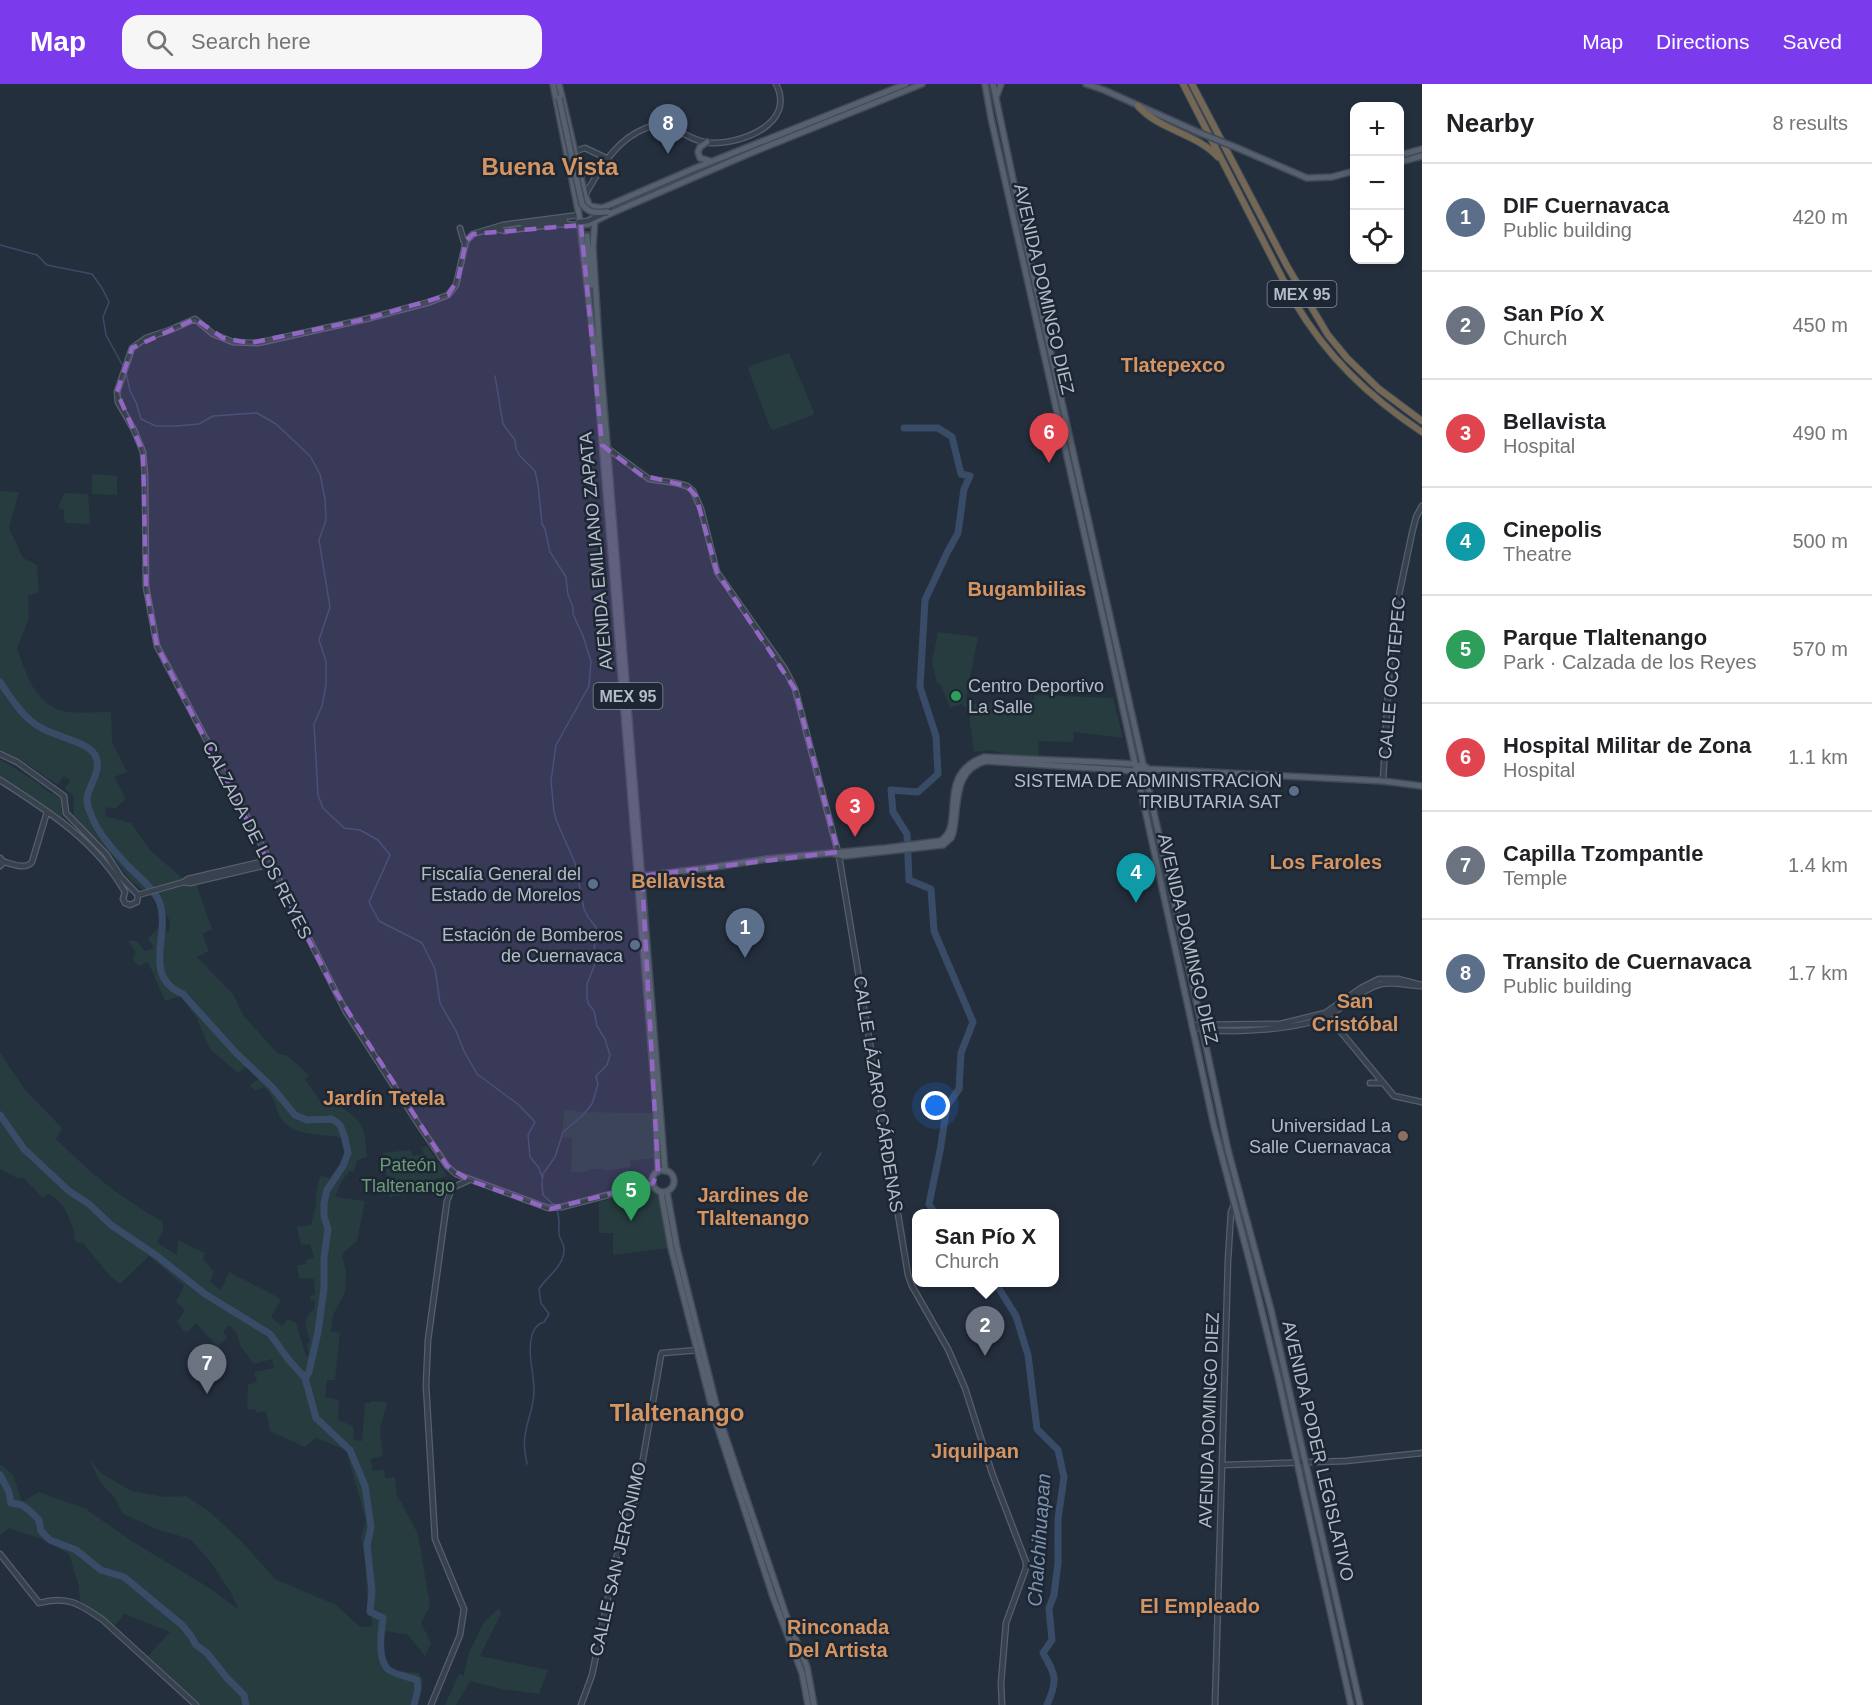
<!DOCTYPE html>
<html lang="en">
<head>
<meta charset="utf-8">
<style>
  body { margin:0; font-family:Helvetica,sans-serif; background:#f6f6f6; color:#202124 }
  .controls { position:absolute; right:18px; top:18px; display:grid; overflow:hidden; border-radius:12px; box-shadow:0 3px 9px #0003 }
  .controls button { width:54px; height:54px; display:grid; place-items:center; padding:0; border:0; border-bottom:2px solid #e0e0e0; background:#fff; color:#202124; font:30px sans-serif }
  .you { position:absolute; left:936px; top:1022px; width:21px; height:21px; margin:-15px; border:4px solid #fff; border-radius:50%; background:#1a73e8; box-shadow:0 0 0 9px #1a73e833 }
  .badge { display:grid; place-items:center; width:39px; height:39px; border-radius:50%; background:#7c3aed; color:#fff; font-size:20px; font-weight:700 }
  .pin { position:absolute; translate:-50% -50px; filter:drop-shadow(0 2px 3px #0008) }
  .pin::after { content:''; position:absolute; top:32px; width:21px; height:18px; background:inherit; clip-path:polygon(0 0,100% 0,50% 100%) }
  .popup { position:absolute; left:912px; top:1125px; width:147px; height:78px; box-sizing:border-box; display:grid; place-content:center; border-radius:12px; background:#fff; filter:drop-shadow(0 2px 4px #0005); font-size:20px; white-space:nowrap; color:#757577 }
  .popup b { font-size:22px; color:#202124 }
  .popup::after { content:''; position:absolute; left:50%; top:100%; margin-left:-12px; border:12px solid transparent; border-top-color:#fff }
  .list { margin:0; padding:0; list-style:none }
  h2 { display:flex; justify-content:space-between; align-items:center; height:78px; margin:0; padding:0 24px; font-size:26px }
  h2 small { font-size:20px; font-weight:400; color:#757577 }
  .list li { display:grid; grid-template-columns:39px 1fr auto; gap:18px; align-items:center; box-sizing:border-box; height:108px; padding:0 24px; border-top:2px solid #e0e0e0 }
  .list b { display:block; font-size:22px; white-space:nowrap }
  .list p { margin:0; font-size:20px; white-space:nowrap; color:#757577 }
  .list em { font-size:20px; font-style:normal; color:#757577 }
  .icon { flex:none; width:33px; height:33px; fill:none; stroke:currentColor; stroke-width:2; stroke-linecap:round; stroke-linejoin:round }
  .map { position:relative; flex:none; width:1422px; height:1621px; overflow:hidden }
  header { display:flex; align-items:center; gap:36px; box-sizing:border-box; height:84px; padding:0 30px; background:#7c3aed; color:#fff }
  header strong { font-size:28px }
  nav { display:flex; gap:33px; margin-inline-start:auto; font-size:21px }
  .search { width:420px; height:54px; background:#f6f6f6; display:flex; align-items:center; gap:15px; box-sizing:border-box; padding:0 21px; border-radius:18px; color:#757577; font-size:22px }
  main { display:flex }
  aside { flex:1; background:#fff }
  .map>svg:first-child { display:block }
</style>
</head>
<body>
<header>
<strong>Map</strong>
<div class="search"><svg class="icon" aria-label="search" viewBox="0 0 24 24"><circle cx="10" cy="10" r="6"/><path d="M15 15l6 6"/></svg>Search here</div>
<nav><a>Map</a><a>Directions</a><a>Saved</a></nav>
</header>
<main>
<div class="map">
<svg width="1422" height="1621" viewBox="0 0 1422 1621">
  <rect width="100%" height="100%" fill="#242f3e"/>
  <path fill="#263c3f" d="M789 269 814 328 813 331 773 346 770 343 748 285 753 281Z
    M92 390 117 392V411L92 410Z
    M0 407 19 408 9 444 23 474 37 481 39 508 28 512 29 535 17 564C25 588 35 620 63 627 75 630 98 628 111 628L112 658 127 688 114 693 126 715 115 725 106 723 105 732 131 739 151 767 181 793 194 794 212 845 202 850 209 867 197 873 233 910 243 931 278 970 286 971 309 991 305 995 322 1020 337 1019C363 1040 364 1038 367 1073L357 1076 354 1088 350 1087 341 1098 335 1113 365 1117 357 1157 342 1170 346 1188 345 1208 333 1231 331 1247 340 1249 335 1296H327L325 1313 339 1316 338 1336 353 1342 354 1356 362 1357 365 1319H370L371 1317 387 1318 380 1345 383 1372 370 1375 373 1387 384 1385 385 1394 395 1393 397 1411 418 1450 430 1522 421 1539 431 1559 425 1572 408 1551 385 1547 381 1567 393 1587 419 1589 423 1597 415 1621H200L147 1573 170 1548 124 1530 115 1541 80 1518 79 1503 69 1470 41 1455 9 1444 0 1451V1380L13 1391 22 1418 39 1408 86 1425 130 1456 211 1505 239 1526 231 1509 210 1477 190 1455 159 1446 123 1430 115 1414 101 1399 89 1375 102 1390 132 1407 164 1413 186 1412 211 1429 242 1458 275 1495 336 1521 360 1543 373 1542 367 1513 365 1477 361 1452 366 1436 346 1366 316 1354 305 1363 270 1347 266 1327 257 1329 255 1325 247 1326 248 1301 257 1298 254 1288 274 1284 272 1275 254 1280 241 1263 236 1248 229 1241 223 1247 227 1254 217 1262 196 1239 186 1249 177 1238 185 1226 176 1218 184 1202 149 1172 120 1200 110 1192 82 1158 78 1159 74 1155 75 1151C69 1133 66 1119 48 1110L43 1114 24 1094H17L0 1085V969L26 1007 62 1044 56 1055 91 1088 115 1107 144 1127 162 1137 163 1140V1145L157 1159 177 1171 178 1156 205 1169 203 1175 214 1188 210 1198 221 1206 229 1188 281 1215 271 1233 282 1242 288 1235 296 1239 306 1272H309L307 1259 310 1258 305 1238 311 1227 314 1226 315 1217 310 1216 311 1212 315 1210 314 1195 299 1194 297 1181 306 1180 305 1177 314 1173 310 1160 301 1161 297 1143 311 1141 316 1121V1110L320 1092 330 1094C339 1082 352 1068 339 1053 319 1050 289 1052 279 1031 275 1020 273 1011 264 1003L255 1007 250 1001 258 995 247 982 238 989 210 965 196 933 180 912 165 917 148 878 138 882 132 874 136 869 128 857H137L145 867 154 864 148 855 157 845 169 848 170 837 162 823 154 803 145 807 130 796 106 764 74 733 73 711 65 705 70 696 63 692 58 701 17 673 0 666Z
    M64 409 88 410 90 440 66 439 64 435V426L58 424Z
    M938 548 978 553 967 609 966 617 970 620 1034 616 1035 611 1113 614 1123 654 1074 648 1073 658 1038 657 1039 672 1007 671 991 666 974 668 970 640V626L961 620 950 624 941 601 937 599 932 578Z
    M0 675 38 699 45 706 60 713 63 719 61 724 63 733 99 768C68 742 33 720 0 697Z
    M564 1025 583 1028 652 1029 656 1074 630 1077V1083L608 1087 600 1085H591L584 1088H571L572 1054 562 1053Z
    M427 1062 447 1092 432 1096 434 1108 393 1112 390 1114 383 1069 410 1066 413 1072 424 1070 421 1064Z
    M651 1103 659 1109 668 1164 613 1171V1149H599V1118Z
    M498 1525 502 1528 480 1572 548 1586 539 1610 502 1605 470 1597 456 1621H445L459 1590 464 1592 468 1571 484 1538Z"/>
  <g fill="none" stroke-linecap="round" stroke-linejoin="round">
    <path stroke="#394c67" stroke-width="1.5" d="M0 161 37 171 47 181 92 190 102 204 109 218 103 233 106 251 124 284
      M126 288 130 307 136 318 141 335 156 342H176L199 340 213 332 257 329 276 340 310 372 320 390 325 415 326 436 319 456 330 523 319 556 326 577V601L322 622 314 640 318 711 323 724 344 744 360 746 378 756 390 771 369 818 379 837 422 859 435 885 440 919 456 947 464 967 477 990 519 1021 535 1038 528 1051 530 1073 539 1084 542 1093
      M495 292 503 340 515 356 516 365 520 372 535 387 538 401 542 440 545 445 550 468 566 493 568 511 573 523V530L583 552 591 577 589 602 556 661 551 697 554 728 557 738 575 779 584 825 588 833 596 843 594 868 595 880 587 900V912L588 919 594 927 597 942 605 955 610 971 607 981 596 992 598 1000 592 1020 583 1031 563 1048 555 1073 543 1090 542 1101 543 1111 555 1122
      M813 1081 821 1069
      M527 1380C525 1370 523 1361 525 1352 527 1336 534 1323 534 1307 534 1288 527 1269 532 1251 534 1244 537 1240 544 1238L549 1230 541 1219 539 1205C547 1192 565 1182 564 1164 564 1159 559 1155 559 1150 558 1141 561 1137 557 1126"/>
    <path stroke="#394c67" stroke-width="7" d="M904 344H938L952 353 961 390 970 392 964 405 958 449 947 469 925 516 920 603 936 652 938 690 918 708 891 706 893 728 907 750 909 796 931 805 934 847 973 938 961 969 959 1005 947 1022 940 1067 929 1120 935 1130
      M0 598C11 614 22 632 38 642 52 652 87 657 95 671 103 686 89 700 87 714 87 718 88 724 90 728 97 749 114 767 129 783 139 793 153 804 159 817 172 849 140 892 183 910L236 969 272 1003 295 1031 307 1036 332 1035 340 1041 344 1051 348 1069 343 1082 327 1106 324 1119V1132L328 1145 324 1174V1204L318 1248 309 1288 305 1294 288 1275 270 1250 205 1210 157 1172 111 1141 89 1120 69 1107 24 1065 0 1031
      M990 1198 998 1203 1016 1232 1028 1271 1037 1345 1058 1366 1064 1393 1058 1435V1479L1054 1511 1049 1524 1052 1556 1043 1569C1056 1591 1058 1596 1047 1621
      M305 1294 316 1334 350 1366 365 1402 371 1443 367 1461 372 1507 370 1528 383 1534C381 1547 377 1577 389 1586 396 1591 409 1593 417 1596L418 1605 414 1621
      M0 1391 9 1408 11 1419 22 1421 30 1427 39 1436 41 1447 50 1456 76 1466 101 1486 124 1493 182 1541 191 1552 196 1561 207 1569 227 1594 244 1611 246 1621"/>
    <path stroke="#3a4453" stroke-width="5" stroke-dasharray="5 2.5" stroke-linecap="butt" d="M587 152V136L595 129"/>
    <defs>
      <path id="minor" d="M573 68 585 64 606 74
        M585 111C601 84 615 56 646 44 671 34 687 58 711 59 743 60 796 39 776 0
        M579 131 503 141 473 150 466 157 456 201 448 211 430 218 366 235 258 259 233 258 213 250 195 235 170 246 146 254 132 264 117 308 118 318 134 346 143 368 145 392 146 503 157 562 260 758 346 928 417 1038 447 1082 456 1090 548 1124 562 1123 653 1099
        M523 141 565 137
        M460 144 464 158
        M497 145 504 147 556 140 581 141
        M607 364 649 395 676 399 687 402 693 407 701 425 717 488 785 585 795 605 839 772 908 1191 912 1202 948 1265 965 1304 992 1389 1026 1478V1484L1006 1539 1001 1599 1002 1621
        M0 670 17 678 64 712 66 729 106 770 121 793 138 811
        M0 696C48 727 96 757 125 808
        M1383 697 1390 575 1395 530 1412 449 1416 433 1422 422
        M0 774 4 778 0 782
        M4 778C13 780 25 786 32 778L47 728
        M184 798 190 799 271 780
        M125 808 123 815 125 819 130 821 137 818 138 811
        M138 811 184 798 188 795 269 776
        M1327 931 1394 1012 1422 1018
        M1192 941 1280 940 1325 929 1361 904 1379 895H1398L1422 901
        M1193 943C1223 951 1302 946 1329 931 1346 922 1362 905 1381 900 1394 897 1409 902 1422 902
        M1370 999H1383
        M1222 1381 1346 1377 1422 1369
        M0 1470 39 1519C67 1511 80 1520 103 1536L196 1621
        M431 1621 460 1551 464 1525 435 1455 426 1301 428 1256 447 1117 452 1104 469 1096
        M581 1621 592 1591 616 1475 638 1404 661 1271 662 1269 699 1266
        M1215 1621 1228 1176 1231 1128 1234 1121"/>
      <path id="major" d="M553 0 579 131 594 259 656 1021 658 1088
        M559 0 585 111 595 134 593 163 599 259 665 1087
        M985 0 991 34 1105 542 1214 1042 1250 1179 1279 1297 1351 1621
        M993 0 1030 176 1198 925 1228 1066 1271 1226 1360 1621
        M1086 0 1104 6 1200 49
        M997 11 1001 0
        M707 58 700 63 698 68 700 74 710 77
        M1235 63 1307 94 1332 93 1354 87
        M1400 71 1422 65
        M1400 78 1422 72
        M590 122 602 124 612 120 693 85 906 0
        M581 141 589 140 614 128 746 71 922 0
        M587 152 591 201
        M831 769 844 772 943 761 951 754 953 749C959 723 952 685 986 677L1136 687 1149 685 1383 697 1422 702
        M642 792 708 784 767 775 886 764 940 757C967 742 934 691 984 673L1097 678 1134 680 1146 683
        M652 1097a11 11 0 1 1 22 0a11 11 0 1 1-22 0Z
        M661 1108 671 1164 714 1332 773 1513 802 1589 808 1621
        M667 1108 677 1164 720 1336 787 1534 807 1583 814 1621"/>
      <path id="highway" d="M1183 0 1294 217C1327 273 1368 312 1422 348
        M1192 0 1287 182 1328 251 1347 274 1379 305 1422 337
        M1138 22C1159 46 1196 49 1218 73"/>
    </defs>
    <use href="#minor" stroke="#565f6c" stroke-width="7"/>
    <use href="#major" stroke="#414a57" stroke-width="8"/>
    <use href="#highway" stroke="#434c59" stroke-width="8"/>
    <use href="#minor" stroke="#38414e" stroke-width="4.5"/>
    <use href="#major" stroke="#56606e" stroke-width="5"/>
    <use href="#highway" stroke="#746855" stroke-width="6"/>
    <defs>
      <path id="minor-bridge" d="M579 138 588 137 605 129"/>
      <path id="major-bridge" d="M559 14 582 120C589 130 597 129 608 128
        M1200 49 1235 63"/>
    </defs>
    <use href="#minor-bridge" stroke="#565f6c" stroke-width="7" stroke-linecap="butt"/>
    <use href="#major-bridge" stroke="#414a57" stroke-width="8" stroke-linecap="butt"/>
    <use href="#minor-bridge" stroke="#38414e" stroke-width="4.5"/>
    <use href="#major-bridge" stroke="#56606e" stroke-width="5"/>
  </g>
  <path fill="#9266c3" fill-opacity="0.2" stroke="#9266c3" stroke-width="4.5" stroke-dasharray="12 8" stroke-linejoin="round" d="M581 141 602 361 641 391 687 402 696 412 717 488 795 605 838 768 642 792 658 1088 653 1099 550 1125 469 1096 447 1082 335 907 157 562 146 503 143 368 117 308 132 264 195 235 223 254 250 259 366 235 448 211 458 195 466 157 473 150Z"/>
  <circle fill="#2e9e5b" stroke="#1d2633" stroke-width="2" cx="956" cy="612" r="6"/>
  <g fill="#5c6f8a" stroke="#1d2633" stroke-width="2">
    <circle cx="1294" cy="707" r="6"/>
    <circle cx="593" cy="800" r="6"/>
    <circle cx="635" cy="861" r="6"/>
  </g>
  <circle fill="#8d6e63" stroke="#1d2633" stroke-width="2" cx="1403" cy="1052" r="6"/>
  <g text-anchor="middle" stroke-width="5" stroke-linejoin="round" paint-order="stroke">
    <g fill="#1d2633" stroke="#878f9c" stroke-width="1.5">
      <rect x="1267.5" y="197" width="69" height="26" rx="4.5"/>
      <rect x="593.5" y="599" width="69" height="26" rx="4.5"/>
    </g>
    <g font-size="16" font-weight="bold" fill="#b4bcc9">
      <text x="1302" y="216">MEX 95</text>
      <text x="628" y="618">MEX 95</text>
    </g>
    <g font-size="18" fill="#b4bcc9" stroke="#1d2633">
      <text transform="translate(1044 205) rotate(77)" y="6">AVENIDA DOMINGO DIEZ</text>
      <text transform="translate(596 467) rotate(-95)" y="6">AVENIDA EMILIANO ZAPATA</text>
      <text transform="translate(1392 594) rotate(-85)" y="6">CALLE OCOTEPEC</text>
      <text transform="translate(257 756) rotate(63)" y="6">CALZADA DE LOS REYES</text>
      <text transform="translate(1188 855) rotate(77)" y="6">AVENIDA DOMINGO DIEZ</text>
      <text transform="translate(878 1010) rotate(81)" y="6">CALLE LÁZARO CÁRDENAS</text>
      <text transform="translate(1209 1336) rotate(-88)" y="6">AVENIDA DOMINGO DIEZ</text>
      <text transform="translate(1318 1367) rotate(77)" y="6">AVENIDA PODER LEGISLATIVO</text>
      <text transform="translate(618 1475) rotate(-77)" y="6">CALLE SAN JERÓNIMO</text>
    </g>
    <g font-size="18" fill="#b4bcc9" stroke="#1d2633" text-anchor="end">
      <text x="968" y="608" text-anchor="start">Centro Deportivo<tspan x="968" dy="21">La Salle</tspan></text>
      <text x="1282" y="703">SISTEMA DE ADMINISTRACION<tspan x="1282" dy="21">TRIBUTARIA SAT</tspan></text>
      <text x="581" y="796">Fiscalía General del<tspan x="581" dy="21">Estado de Morelos</tspan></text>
      <text x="623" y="857">Estación de Bomberos<tspan x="623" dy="21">de Cuernavaca</tspan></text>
      <text x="1391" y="1048">Universidad La<tspan x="1391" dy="21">Salle Cuernavaca</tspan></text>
    </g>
    <g font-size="18" fill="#6b9a76" stroke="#1d2633">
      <text x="408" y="1087">Pateón<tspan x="408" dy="21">Tlaltenango</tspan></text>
    </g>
    <g font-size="20" font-weight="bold" fill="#d59563" stroke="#1d2633">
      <text x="1173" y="288">Tlatepexco</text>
      <text x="1027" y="512">Bugambilias</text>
      <text x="1326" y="785">Los Faroles</text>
      <text x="678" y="804">Bellavista</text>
      <text x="1355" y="924">San<tspan x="1355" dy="23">Cristóbal</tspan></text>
      <text x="384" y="1021">Jardín Tetela</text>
      <text x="753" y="1118">Jardines de<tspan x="753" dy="23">Tlaltenango</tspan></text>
      <text x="975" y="1374">Jiquilpan</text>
      <text x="1200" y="1529">El Empleado</text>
      <text x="838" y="1550">Rinconada<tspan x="838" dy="23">Del Artista</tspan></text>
    </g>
    <g font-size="20" font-style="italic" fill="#7c92b1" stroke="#1d2633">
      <text transform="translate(1039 1456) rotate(-86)" y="7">Chalchihuapan</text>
    </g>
    <g font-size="24" font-weight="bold" fill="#d59563" stroke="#1d2633">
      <text x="550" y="91">Buena Vista</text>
      <text x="677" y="1337">Tlaltenango</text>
    </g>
  </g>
</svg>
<div class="controls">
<button>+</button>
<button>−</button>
<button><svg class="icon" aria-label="locate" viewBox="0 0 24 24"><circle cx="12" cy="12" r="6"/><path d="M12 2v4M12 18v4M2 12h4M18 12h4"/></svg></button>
</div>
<div class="you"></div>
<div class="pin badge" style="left:745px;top:874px;background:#5c6f8a">1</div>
<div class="pin badge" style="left:985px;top:1272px;background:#6b7280">2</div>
<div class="popup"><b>San Pío X</b>Church</div>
<div class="pin badge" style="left:855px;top:753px;background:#e0444e">3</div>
<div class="pin badge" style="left:1136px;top:819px;background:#0f9aa8">4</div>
<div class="pin badge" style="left:631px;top:1137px;background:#2e9e5b">5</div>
<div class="pin badge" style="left:1049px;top:379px;background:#e0444e">6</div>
<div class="pin badge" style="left:207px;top:1310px;background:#6b7280">7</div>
<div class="pin badge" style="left:668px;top:70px;background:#5c6f8a">8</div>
</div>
<aside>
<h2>Nearby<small>8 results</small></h2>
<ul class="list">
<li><span class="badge" style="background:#5c6f8a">1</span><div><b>DIF Cuernavaca</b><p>Public building</p></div><em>420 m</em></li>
<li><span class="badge" style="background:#6b7280">2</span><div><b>San Pío X</b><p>Church</p></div><em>450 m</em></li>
<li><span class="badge" style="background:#e0444e">3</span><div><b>Bellavista</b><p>Hospital</p></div><em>490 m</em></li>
<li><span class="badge" style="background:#0f9aa8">4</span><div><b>Cinepolis</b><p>Theatre</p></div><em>500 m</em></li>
<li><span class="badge" style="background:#2e9e5b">5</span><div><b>Parque Tlaltenango</b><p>Park · Calzada de los Reyes</p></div><em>570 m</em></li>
<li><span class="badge" style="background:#e0444e">6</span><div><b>Hospital Militar de Zona</b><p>Hospital</p></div><em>1.1 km</em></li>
<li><span class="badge" style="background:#6b7280">7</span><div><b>Capilla Tzompantle</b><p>Temple</p></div><em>1.4 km</em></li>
<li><span class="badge" style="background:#5c6f8a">8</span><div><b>Transito de Cuernavaca</b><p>Public building</p></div><em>1.7 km</em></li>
</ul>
</aside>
</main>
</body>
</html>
